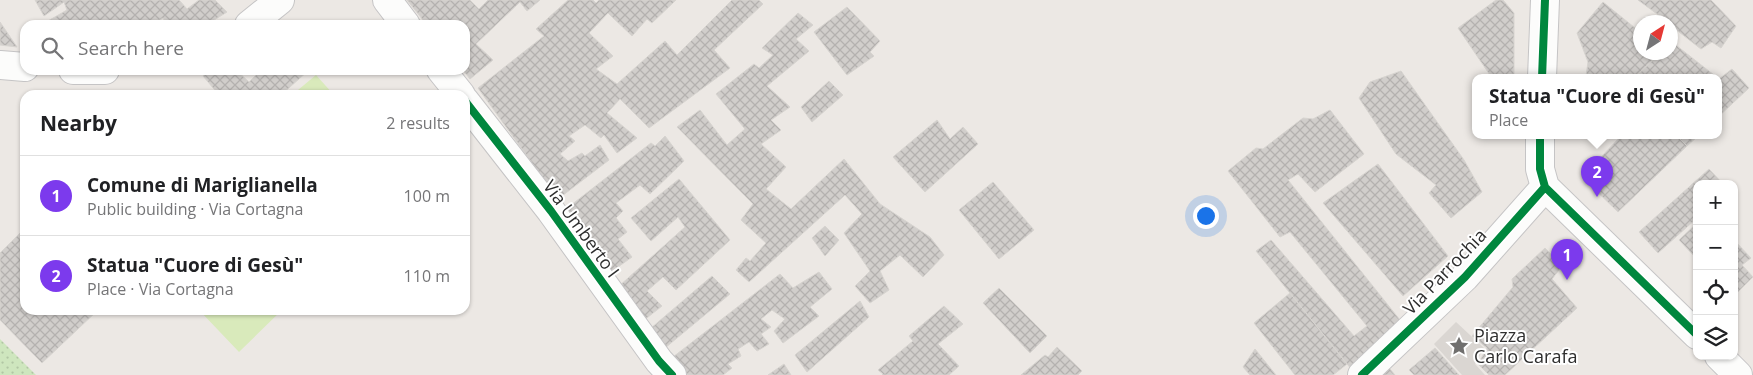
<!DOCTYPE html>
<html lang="en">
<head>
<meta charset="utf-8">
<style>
  body { margin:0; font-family:"Open Sans",sans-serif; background:#f6f6f6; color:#202124 }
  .controls { position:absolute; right:15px; bottom:15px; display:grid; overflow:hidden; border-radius:10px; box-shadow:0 1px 4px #0004 }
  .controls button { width:45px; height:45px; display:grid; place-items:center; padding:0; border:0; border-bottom:1px solid #e0e0e0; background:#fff; color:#202124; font:25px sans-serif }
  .compass { position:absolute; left:1633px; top:15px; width:45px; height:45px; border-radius:50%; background:#fff; box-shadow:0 1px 4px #0004; rotate:36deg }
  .you { position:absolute; left:1205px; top:215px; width:18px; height:18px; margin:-12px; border:4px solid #fff; border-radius:50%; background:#1a73e8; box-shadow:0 0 0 8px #1a73e833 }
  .badge { display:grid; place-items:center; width:32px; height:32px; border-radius:50%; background:#7c3aed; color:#fff; font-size:16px; font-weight:700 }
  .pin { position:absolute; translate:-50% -41px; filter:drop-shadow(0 1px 2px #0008) }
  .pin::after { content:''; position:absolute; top:26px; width:18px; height:15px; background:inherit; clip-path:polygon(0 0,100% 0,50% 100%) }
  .popup { position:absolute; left:1472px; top:74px; width:250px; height:65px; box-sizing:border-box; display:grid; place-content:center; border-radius:10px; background:#fff; filter:drop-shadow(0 1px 4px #0005); font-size:16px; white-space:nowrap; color:#757577 }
  .popup b { font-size:19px; color:#202124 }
  .popup::after { content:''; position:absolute; left:50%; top:100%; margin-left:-10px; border:10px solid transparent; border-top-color:#fff }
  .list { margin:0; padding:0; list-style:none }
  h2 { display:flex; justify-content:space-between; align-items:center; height:65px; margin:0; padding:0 20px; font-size:21px }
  h2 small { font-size:16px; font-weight:400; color:#757577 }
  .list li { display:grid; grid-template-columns:32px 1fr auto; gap:15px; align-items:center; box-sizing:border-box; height:80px; padding:0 20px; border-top:1px solid #e0e0e0 }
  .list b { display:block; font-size:19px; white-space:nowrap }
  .list p { margin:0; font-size:16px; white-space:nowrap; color:#757577 }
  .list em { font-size:16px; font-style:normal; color:#757577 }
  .icon { flex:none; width:28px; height:28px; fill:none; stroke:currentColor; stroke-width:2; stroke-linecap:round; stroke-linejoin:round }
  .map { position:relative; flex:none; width:1753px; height:375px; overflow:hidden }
  .search { position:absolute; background:#fff; box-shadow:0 1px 4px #0004; left:20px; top:20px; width:450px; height:55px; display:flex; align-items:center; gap:12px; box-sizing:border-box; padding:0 18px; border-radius:15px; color:#757577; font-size:19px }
  .panel { position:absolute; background:#fff; box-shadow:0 1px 4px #0004; left:20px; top:90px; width:450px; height:225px; border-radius:15px }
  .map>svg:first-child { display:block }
</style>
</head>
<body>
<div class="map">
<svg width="1753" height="375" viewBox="0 0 1753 375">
  <defs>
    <pattern id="grass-dots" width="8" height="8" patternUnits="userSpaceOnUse" patternTransform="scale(1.25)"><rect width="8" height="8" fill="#cee6be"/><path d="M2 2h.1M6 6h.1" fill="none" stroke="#b1c6a4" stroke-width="1.8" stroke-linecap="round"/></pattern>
    <pattern id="building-cross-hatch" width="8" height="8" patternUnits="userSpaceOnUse" patternTransform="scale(1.25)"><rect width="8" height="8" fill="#d1cecb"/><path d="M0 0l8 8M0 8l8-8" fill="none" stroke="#b4b1af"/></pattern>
  </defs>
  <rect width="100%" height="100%" fill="#ece8e4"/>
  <path fill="url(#grass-dots)" d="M0 339 36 375H0Z"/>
  <path fill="#d9eabb" d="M316 75 334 95H292Z
    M199 310H282L239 352Z"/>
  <path fill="#dad6d2" d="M1456 322 1484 348 1475 364 1485 375H1462L1434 344Z"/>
  <path fill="url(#building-cross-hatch)" stroke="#d7d4d0" d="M35 0H179L187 9 199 0H215L227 12 206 25H167L163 18 151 25H41L67 10 64 2 44 16Z
    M407 0H470L479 9 488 0H540L527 11 520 2 476 44 493 60 470 79 463 70H465V25H427Z
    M568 0H593L596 3 599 0H676L652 23 647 19 632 36 608 13 589 33 613 56 596 69 617 84 665 41 677 55 732 0H759L763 4 714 50 730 68 649 128 620 99 607 113 637 138 617 153 604 135 601 138 585 125 569 136 575 141 560 154 568 161 582 153 585 156 600 145 609 160 558 199 478 88 544 36 536 29Z
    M1496 0H1503L1514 13V78H1492L1458 28Z
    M1638 0H1711L1736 26 1721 48 1712 42 1701 49 1670 25V22H1668Z
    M1603 2 1640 32V52H1661L1634 78H1618L1612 74 1607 78H1589L1586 76 1588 62 1577 33Z
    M847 7 880 41 870 52 874 56 847 75 814 32Z
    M798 13 813 25 796 39 809 51 767 86 790 107 771 120 781 130 761 144 786 167 766 189 791 209 844 159 880 204 930 237 944 255 923 277 900 255 880 271 889 290 870 303 855 286 870 271 844 233 862 214 845 195 749 282 736 270 746 258 750 261 766 243 741 220 753 204 677 127 700 110 727 145 745 129 716 94 754 64 759 68 773 55 762 48Z
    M0 22 17 47 0 45Z
    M1672 42 1719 79 1732 69 1749 88 1718 117V78H1634L1661 52H1670V44Z
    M211 70H236L249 82 261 70H309L281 95H219L203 76Z
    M1401 71 1464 160 1482 192 1451 218 1429 193 1436 185 1396 154 1359 98 1370 82Z
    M829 81 843 95 812 122 801 107Z
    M1330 110 1364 154 1315 192 1298 174 1288 180 1404 325 1352 370 1256 251 1271 240 1354 336 1367 326 1290 232 1280 237 1228 171 1256 148 1263 149 1303 118 1313 119Z
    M937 120 950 139 963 127 978 144 925 192 893 157Z
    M665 136 684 161 650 194 640 185 616 203 623 211 616 218 627 232 618 239 632 257 611 272 566 209 651 143 655 146Z
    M1621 136H1677L1687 146 1618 212 1582 177Z
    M1677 136H1698L1687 146Z
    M1378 164 1448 256 1403 296 1323 203Z
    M1709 169 1723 184H1697V218L1658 253 1639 232Z
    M679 179 730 240 676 290 663 277 647 291 662 306 643 321 618 287 685 227 678 217 651 241 631 218Z
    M993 182 1034 230 999 259 959 210Z
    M1697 223V259L1679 240Z
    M825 226 839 240 825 256 812 238Z
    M25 228V310H98L42 363 0 320V253Z
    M1734 240 1751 258 1742 265 1753 277 1734 296Z
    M1545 248 1562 266 1552 279 1577 308 1505 375H1489L1478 364 1487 348 1472 336 1513 287 1512 279Z
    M819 272 832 289 810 307 819 316 783 343 774 331 785 319 772 310 761 319 771 327 761 334 769 344 757 351 749 342 738 349 741 356 728 364 732 368 723 375H688L673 357 780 274 793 288Z
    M712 276 730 294 665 348 650 329Z
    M999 288 1047 336 1030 353 983 303Z
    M1290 293 1347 364 1333 375H1295L1254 323Z
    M860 301 869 317 807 372 795 355Z
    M944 306 963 324 938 344 959 366 949 375H882L883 374 878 370 913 341 909 336Z
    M1057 347 1082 371 1078 375H1021L1045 355 1048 357Z
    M1435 348 1459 375H1414L1409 370Z
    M1255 349 1276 375H1250L1243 367Z
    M784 364 791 375H768Z
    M1389 368 1395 375H1381Z"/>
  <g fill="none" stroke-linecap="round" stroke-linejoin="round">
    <defs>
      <path id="minor" d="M387 0 406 25
        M249 25 280 0
        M0 65 25 67
        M73 70H105
        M441 70 461 95
        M1542 78 1545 0
        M465 101 551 211 659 361 672 375
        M1540 136V169L1545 187 1697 335
        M1719 356 1738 375
        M1362 375 1465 277 1545 187"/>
    </defs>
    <use href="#minor" stroke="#c5c4c5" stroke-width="30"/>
    <use href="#minor" stroke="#fcfcfb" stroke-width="28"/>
    <defs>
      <path id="cycleway" d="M1542 78 1545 0
        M465 101 551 211 659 361 672 375
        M1540 136V169L1545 187 1697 335
        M1362 375 1465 277 1545 187"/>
    </defs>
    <use href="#cycleway" stroke="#fff" stroke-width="11"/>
    <use href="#cycleway" stroke="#00873e" stroke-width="8"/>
  </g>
  <defs>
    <symbol id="sight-bare" viewBox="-9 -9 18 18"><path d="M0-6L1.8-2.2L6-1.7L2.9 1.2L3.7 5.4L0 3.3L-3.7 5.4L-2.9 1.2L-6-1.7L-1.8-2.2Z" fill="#706f6e" stroke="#fff" stroke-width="2.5" paint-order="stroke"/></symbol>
  </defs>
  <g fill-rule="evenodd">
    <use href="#sight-bare" x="1445" y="332" width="28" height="28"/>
  </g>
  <g text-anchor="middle" stroke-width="4" stroke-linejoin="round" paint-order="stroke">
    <g font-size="18" fill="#2e2e2e" stroke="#fff">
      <text transform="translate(581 229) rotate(54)" y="6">Via Umberto I</text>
      <text transform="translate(1445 272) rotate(-46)" y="6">Via Parrochia</text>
    </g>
    <g font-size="18" fill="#2e2e2e" stroke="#fff" text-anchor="start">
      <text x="1474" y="342">Piazza<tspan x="1474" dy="21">Carlo Carafa</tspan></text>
    </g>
  </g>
</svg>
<div class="controls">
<button>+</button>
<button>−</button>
<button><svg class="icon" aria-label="locate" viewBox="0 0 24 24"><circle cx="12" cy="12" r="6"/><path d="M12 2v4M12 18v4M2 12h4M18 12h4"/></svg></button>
<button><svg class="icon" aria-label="layers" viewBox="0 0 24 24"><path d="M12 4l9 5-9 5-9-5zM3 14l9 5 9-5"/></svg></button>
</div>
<svg class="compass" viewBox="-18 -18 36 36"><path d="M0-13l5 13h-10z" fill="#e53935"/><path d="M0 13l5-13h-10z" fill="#757577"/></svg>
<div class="you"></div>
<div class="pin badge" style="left:1567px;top:280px">1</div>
<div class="pin badge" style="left:1597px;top:197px">2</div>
<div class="popup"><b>Statua &quot;Cuore di Gesù&quot;</b>Place</div>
<div class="search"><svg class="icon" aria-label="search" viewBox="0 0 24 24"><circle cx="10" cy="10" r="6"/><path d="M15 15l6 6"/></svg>Search here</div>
<section class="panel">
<h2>Nearby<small>2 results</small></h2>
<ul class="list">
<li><span class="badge">1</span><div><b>Comune di Mariglianella</b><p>Public building · Via Cortagna</p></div><em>100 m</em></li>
<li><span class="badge">2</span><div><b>Statua &quot;Cuore di Gesù&quot;</b><p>Place · Via Cortagna</p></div><em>110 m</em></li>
</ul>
</section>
</div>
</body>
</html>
